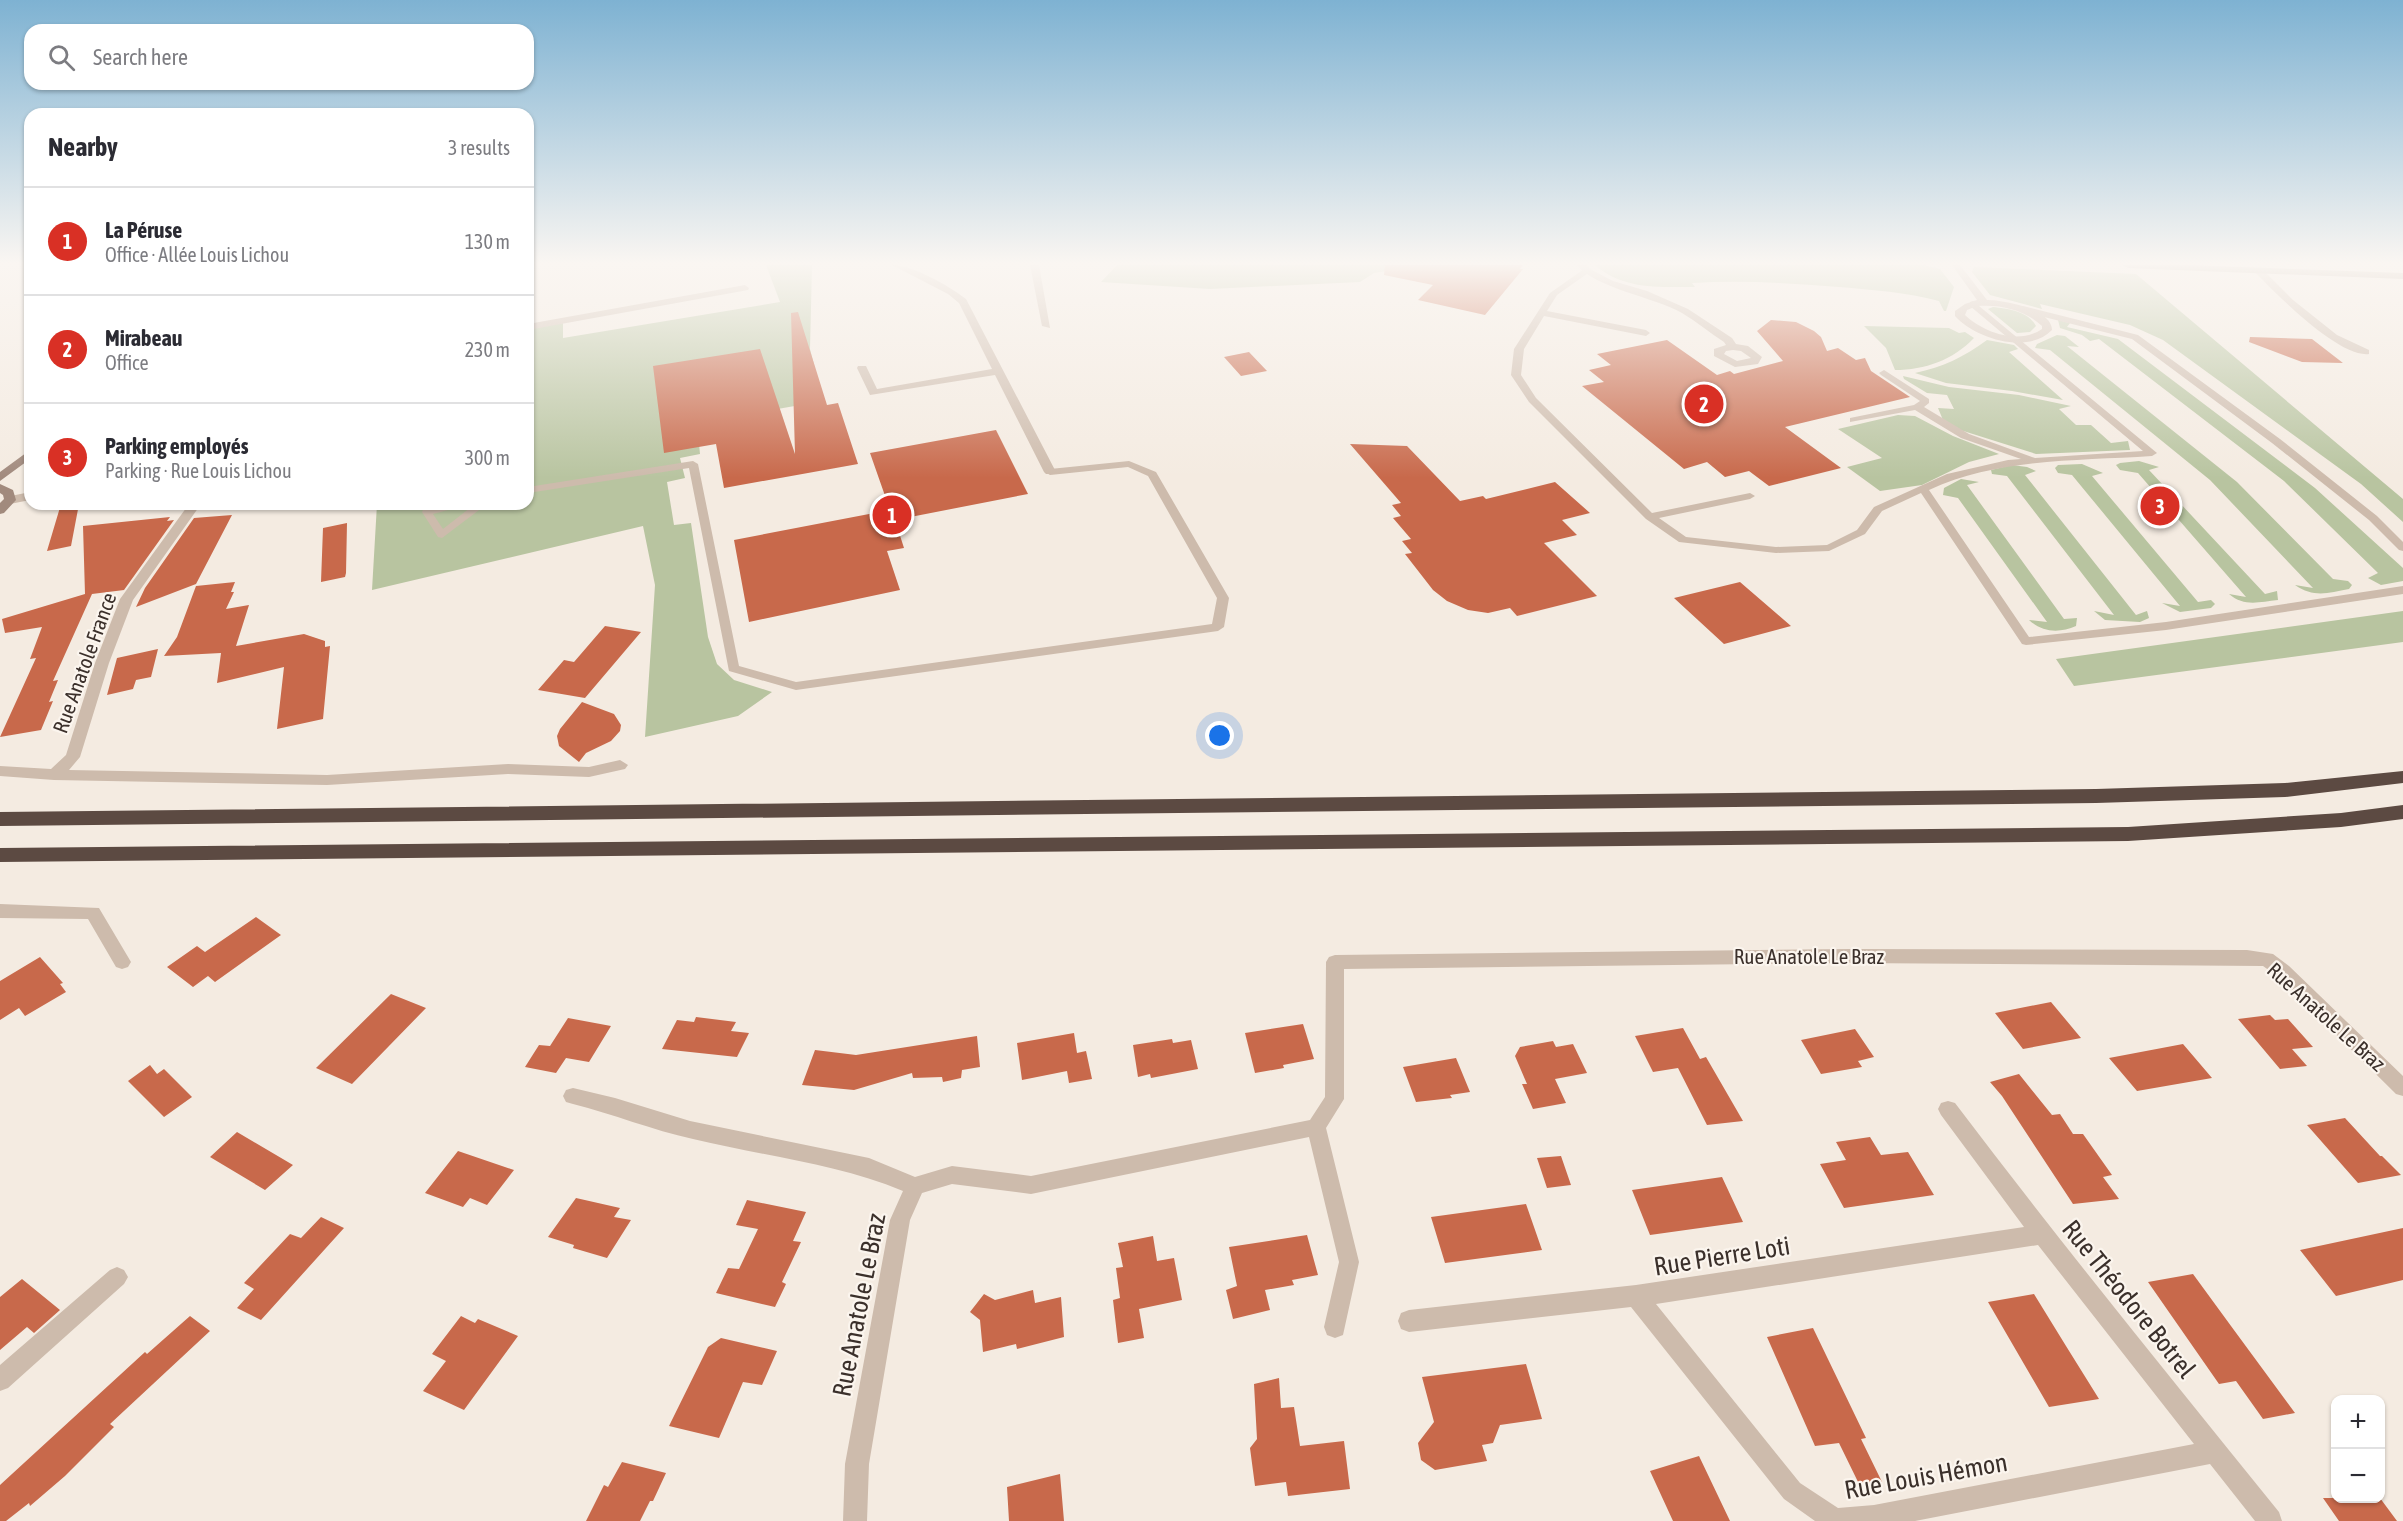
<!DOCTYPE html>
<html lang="en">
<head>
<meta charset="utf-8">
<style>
  body { margin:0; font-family:"Asap Condensed",sans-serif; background:#f7f7f7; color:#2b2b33 }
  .controls { position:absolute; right:18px; bottom:18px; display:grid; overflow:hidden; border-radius:12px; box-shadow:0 2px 4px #0004 }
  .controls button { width:54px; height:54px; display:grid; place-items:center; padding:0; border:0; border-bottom:2px solid #e1e1e2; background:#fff; color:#2b2b33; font:30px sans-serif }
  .you { position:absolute; left:1220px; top:736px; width:21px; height:21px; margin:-15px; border:4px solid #fff; border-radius:50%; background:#1a73e8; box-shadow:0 0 0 9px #1a73e833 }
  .badge { display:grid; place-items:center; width:39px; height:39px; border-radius:50%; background:#d93025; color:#fff; font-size:20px; font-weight:700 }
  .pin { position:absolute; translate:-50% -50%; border:3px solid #fff; box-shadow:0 2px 6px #0006 }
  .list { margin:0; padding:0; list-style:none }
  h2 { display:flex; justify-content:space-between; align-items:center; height:78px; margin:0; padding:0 24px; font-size:26px }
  h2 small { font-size:20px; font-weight:400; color:#7c7c81 }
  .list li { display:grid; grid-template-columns:39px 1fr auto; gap:18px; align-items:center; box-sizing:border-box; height:108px; padding:0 24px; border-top:2px solid #e1e1e2 }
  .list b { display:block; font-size:22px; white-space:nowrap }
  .list p { margin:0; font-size:20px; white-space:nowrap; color:#7c7c81 }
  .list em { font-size:20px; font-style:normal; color:#7c7c81 }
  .icon { flex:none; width:33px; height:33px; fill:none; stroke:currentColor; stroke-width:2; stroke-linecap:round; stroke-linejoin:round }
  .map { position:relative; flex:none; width:2403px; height:1521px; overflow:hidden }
  .search { position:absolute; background:#fff; box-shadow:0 2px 4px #0004; left:24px; top:24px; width:510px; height:66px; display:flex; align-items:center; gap:15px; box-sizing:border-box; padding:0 21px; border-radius:18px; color:#7c7c81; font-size:22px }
  .panel { position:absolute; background:#fff; box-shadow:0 2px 4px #0004; left:24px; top:108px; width:510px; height:402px; border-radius:18px }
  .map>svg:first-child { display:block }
</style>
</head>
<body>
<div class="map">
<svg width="2403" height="1521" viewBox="0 0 2403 1521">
  <rect width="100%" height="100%" fill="#f4ebe1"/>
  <path fill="#b8c4a0" d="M766 265H812L810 349 823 401 697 423 700 454 680 458 685 478 667 482 674 525 691 523 708 637 717 664 734 680 772 692 738 716 645 737 655 585 643 526 372 590 377 504H528V329L563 323V338L780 302Z
    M1117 265H1401L1398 269 1374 273 1360 282 1210 289 1101 282Z
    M1595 265H1924L1940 269 1954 287 1946 311H1944L1939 301C1906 292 1873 290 1839 287 1790 283 1741 280 1692 283L1695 287C1660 287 1623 290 1595 265Z
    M1974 267 2136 274 2403 499V522L2361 484 2163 340 2130 325 2040 304 2042 309 1990 295 1972 272Z
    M1993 307C2009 309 2028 311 2036 326L2030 332 2017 333 1988 309Z
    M2058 320 2070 323 2067 327 2118 339 2315 488 2403 568V581L2381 585 2368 578 2378 573 2284 481 2099 339 2090 341 2082 335 2060 328Z
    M1864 326 1949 328 1959 333 1965 332 1974 338C1953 360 1925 370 1895 370L1886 348Z
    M2057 335 2065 336 2079 347 2067 346 2237 482 2333 579 2348 581 2352 585 2349 589C2328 593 2314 598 2295 585L2313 588 2210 480 2050 350 2035 348 2037 344Z
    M1987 340 2014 345 2018 349 2009 352 2063 400 2012 391 1946 383 1915 373C1943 367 1964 357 1987 340Z
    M1903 376 1949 387 2019 395 2071 406 2059 409 2076 425H2091L2111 443 2128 441 2130 450 2036 454 1957 429 1943 420 1938 408 1954 409 1947 395 1927 393 1904 379Z
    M1898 415 1915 416 1953 436 1999 454 1969 462 1922 485 1880 491 1847 467 1882 458 1838 429Z
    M2139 461 2159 467 2149 470 2265 594 2277 591 2278 600C2259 602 2244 607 2229 594L2246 597 2138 473 2120 470 2116 465 2120 463Z
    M2082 464 2103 473 2092 476 2198 602 2211 600 2215 604 2211 608 2180 612 2162 603 2180 606 2072 475 2058 473 2055 468 2058 465Z
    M2012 465 2027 467 2036 471 2025 475 2136 615 2147 611 2149 618 2140 622 2105 620 2094 611 2114 615 2007 476 1992 474 1991 470Z
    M1961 479 1979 482 1967 485 2064 619 2077 618 2076 626C2060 633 2043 633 2029 620L2047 622 1958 498 1943 495 1944 488Z
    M2403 611V642L2074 686 2056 659Z"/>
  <path fill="#c8694b" d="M1385 265H1523L1520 269H1523L1485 315 1418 300 1433 285 1384 275Z
    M798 312 827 405 838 403 858 464 724 488 716 444 664 453 653 366 760 349 795 454 791 313Z
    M1771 320 1796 322 1814 331 1821 337 1827 351 1838 348 1856 360 1865 358 1871 371 1910 397 1785 427 1841 468 1769 486 1749 471 1725 477 1707 462 1684 469 1582 386 1604 382 1589 370 1611 365 1597 354 1667 340 1717 375 1730 371 1734 374 1783 361 1757 331Z
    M2250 337 2312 339 2343 363 2302 362 2249 342Z
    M1249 352 1267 371 1241 376 1224 357Z
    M996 430 1028 494 895 520 904 548 887 551 900 590 749 622 734 540 890 510 870 453Z
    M1350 444 1407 446 1460 501 1483 496 1486 499 1555 482 1590 513 1562 520 1577 535 1544 543 1597 596 1517 616 1510 608 1488 613 1468 610 1447 601 1433 590 1405 554 1412 553 1402 541 1411 539 1393 518 1401 516 1392 505 1401 503Z
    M61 504H79L71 546 47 551Z
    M232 515 196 584 136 607 145 588 194 518Z
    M170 517 167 521 174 520 124 590 92 594 53 681 58 680 49 702 53 701 41 730 0 737 36 658 30 659 42 627 5 633 2 619 85 594 83 526Z
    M347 523 346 573 345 577 321 582 323 528Z
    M235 582 231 592H234L226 609 249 605 236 646 304 634 325 641V647L330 646 323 719 277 729 284 667 217 683 221 653 164 656 177 637 196 586Z
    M1740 582 1791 626 1724 644 1674 598Z
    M605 626 641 632 585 698 538 690 564 660 574 662Z
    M158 649 151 677 136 680 133 689 107 695 117 658Z
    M582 702 614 714 621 725 620 731 611 741 586 753 579 762 559 746 557 736 560 729Z
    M256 917 281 935 215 982 208 976 193 987 167 967 197 946 205 952Z
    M40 957 63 983 60 984 66 992 25 1016 19 1008 0 1020V981Z
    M391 994 426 1008 352 1084 316 1068Z
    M2051 1002 2081 1038 2023 1049 1995 1013Z
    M2270 1015 2275 1020 2288 1019 2313 1047 2292 1049 2307 1066 2280 1069 2238 1019Z
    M696 1017 736 1022 731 1031 749 1033 737 1057 662 1049 677 1020 694 1022Z
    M568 1018 611 1026 589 1062 566 1058 556 1073 525 1067 539 1045 550 1046Z
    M1303 1024 1314 1059 1283 1065 1284 1068 1255 1073 1245 1033Z
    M1683 1028 1700 1059 1706 1057 1743 1121 1707 1125 1678 1068 1653 1072 1635 1036Z
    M1855 1029 1874 1057 1858 1061 1862 1067 1821 1074 1801 1040Z
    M1074 1033 1077 1053 1086 1051 1092 1079 1069 1083 1067 1071 1022 1080 1017 1043Z
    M977 1036 980 1067 962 1070 961 1078 943 1082 942 1077 913 1078 912 1073 854 1090 802 1085 815 1050 856 1055Z
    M1172 1039 1173 1043 1191 1040 1198 1069 1151 1078 1150 1074 1138 1077 1133 1045Z
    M1553 1041 1556 1047 1573 1044 1587 1073 1555 1079 1566 1103 1533 1109 1522 1084H1527L1515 1056 1520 1047Z
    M2183 1044 2212 1078 2137 1091 2109 1058Z
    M1456 1058 1470 1092 1450 1095 1452 1098 1416 1102 1403 1067Z
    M150 1065 157 1074 164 1069 192 1097 164 1117 128 1081Z
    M2019 1074 2052 1115 2060 1114 2073 1134H2083L2112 1175 2103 1177 2119 1199 2073 1204 2002 1096 1990 1082Z
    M2345 1118 2380 1156H2382L2401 1175 2358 1183 2307 1125Z
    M237 1132 293 1165 265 1190 210 1157Z
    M1870 1137 1881 1155 1908 1152 1934 1195 1844 1208 1820 1164 1846 1160 1836 1142Z
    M458 1151 514 1170 487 1205 470 1198 463 1207 425 1193Z
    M1561 1156 1571 1185 1547 1188 1537 1158Z
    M1722 1177 1743 1222 1650 1235 1632 1190Z
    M576 1198 620 1208 614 1217 631 1220 607 1258 573 1248 574 1245 548 1237Z
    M747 1200 806 1212 793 1241 801 1242 782 1282 786 1284 775 1307 716 1293 728 1268 739 1269 758 1229 736 1225Z
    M1526 1204 1542 1250 1445 1263 1431 1217Z
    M321 1217 344 1228 261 1320 237 1308 254 1289 244 1283 290 1234 301 1238Z
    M2403 1228V1280L2336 1296 2300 1250Z
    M1307 1235 1318 1275 1292 1280 1294 1285 1265 1290 1270 1310 1233 1319 1226 1290 1237 1286 1229 1247Z
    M1153 1236 1157 1261 1174 1258 1182 1300 1139 1309 1144 1338 1118 1343 1113 1300 1120 1298 1116 1268 1123 1267 1118 1243Z
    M2193 1274 2231 1326 2295 1413 2263 1419 2236 1381 2219 1384 2148 1282Z
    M22 1279 60 1310 34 1333 27 1327 0 1350V1297Z
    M1033 1290 1035 1303 1061 1297 1064 1337 1017 1349 1016 1344 983 1352 980 1320 970 1312 984 1294 995 1300Z
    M2034 1294 2066 1346 2099 1399 2049 1407 1988 1302Z
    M190 1316 210 1331 110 1424 114 1427 65 1476 30 1506 29 1503 6 1521H0V1485L145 1352 147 1354Z
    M461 1316 475 1323 478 1319 518 1336 464 1410 423 1391 446 1361 432 1354Z
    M1813 1328 1866 1438 1861 1439 1882 1482 1860 1486 1839 1443 1815 1446 1767 1337Z
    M721 1338 777 1351 762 1385 743 1382 719 1438 669 1426 708 1347Z
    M1526 1364 1542 1419 1500 1425 1493 1443 1482 1445 1487 1461 1435 1470 1421 1460 1418 1443 1434 1422 1422 1377Z
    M1279 1378 1281 1408 1294 1407 1300 1446 1344 1441 1350 1489 1288 1496 1286 1482 1255 1486 1250 1448 1257 1439 1254 1384Z
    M1699 1456 1730 1521H1673L1650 1471Z
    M622 1462 666 1473 653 1501H650L640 1521H586L604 1485 608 1487Z
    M1060 1474 1064 1521H1009L1007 1487Z
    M2323 1498H2380L2397 1521H2339Z"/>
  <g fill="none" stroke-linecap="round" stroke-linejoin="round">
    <path fill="#cdbbac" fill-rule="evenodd" d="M1584 269 1591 271 1557 295 1547 311 1646 330 1650 333 1646 336 1544 316 1524 349 1521 375 1536 398 1652 513 1750 493 1755 496 1750 499 1659 518 1686 537 1776 547 1827 545 1857 530 1874 507 1947 474 2008 460 2021 459 1961 438 1915 410 1850 422V418L1914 405 1920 401 1881 375 1879 373 1884 370 1929 399V403L1924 407 1969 434 2035 458 2143 451 1970 306V302L1973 301 2157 453 2152 456C2077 461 1998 458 1929 490L2029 637 2166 622 2403 586V594L2166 630 2026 645 2022 644 1921 493 1882 511 1865 534 1829 551 1776 553 1679 542 1646 519 1529 402 1511 375 1514 349 1550 293Z
      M745 285 749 288 748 290 528 330V324Z
      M2023 306 2138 335 2280 439 2377 516 2403 542V551L2399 550 2369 520 2272 443 2132 339 2020 311V307Z
      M693 461 698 464 739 666 796 682 1212 624 1217 598 1148 476 1128 467 1050 475 1045 472 1050 469 1129 461 1156 472 1229 598 1224 627 1218 631 796 690 729 671 689 468 528 493V487Z
      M446 504H464L463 506 433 514 443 529 475 504H487L442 538 438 537 422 512 423 510Z"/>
    <path fill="#cdbbac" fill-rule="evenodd" d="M892 265C913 265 949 286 966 299L1056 472 1054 474H1046L1044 472 995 375 870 395 857 368 858 366H866L877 389 992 369 959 303 948 294Z
      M1030 265H1039L1050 328 1042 326Z
      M1577 265H1587L1590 269 1613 281 1647 291 1688 309 1732 338 1736 344 1748 346 1762 357 1758 364 1735 367 1714 356V349L1726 345 1724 342C1710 333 1697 322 1682 313 1654 297 1595 288 1577 265ZM1733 350 1741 351 1751 358 1737 361 1724 354 1726 351Z
      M1952 265H1960L1987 300C2003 300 2052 309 2052 330 2028 355 1976 339 1955 316V311L1965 304 1977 300ZM1977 306C2001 304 2025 310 2042 326V329C2019 345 1984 333 1965 315L1967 310Z
      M2255 268H2261L2293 300 2337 335 2369 350V354C2339 358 2275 293 2255 272Z
      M30 492V500L10 504 4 500 6 497Z
      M189 504H201L133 600 109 663 80 757 69 770 327 775 508 764 589 767 620 760 628 765 625 769 589 777 508 774 327 785 54 780 0 776V766L51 769 66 755 95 663 120 599Z
      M0 904 99 908 131 962 128 967 122 969 116 967 88 919 0 918Z
      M1850 949 2247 950 2273 954 2289 966 2403 1076V1096L2396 1094 2277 976 2263 966 1850 963 1344 969V1099L1326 1128 1359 1262 1343 1335 1335 1338 1327 1335 1324 1327 1339 1262 1309 1137 1031 1194 952 1184 922 1193 910 1220 869 1464 867 1521H843L845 1464 890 1220 903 1191C836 1163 763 1156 693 1139 652 1130 613 1114 573 1104L566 1102 563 1096 566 1090 573 1088 615 1098 690 1121 869 1158 915 1177 952 1166 1031 1176 1310 1120 1325 1097 1326 962 1329 957 1335 955Z
      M1948 1101 1955 1103C2060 1242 2170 1377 2279 1512L2282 1521H2255L2210 1464 1915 1521H1815L1784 1499 1631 1307 1409 1332 1401 1329 1398 1321 1401 1313 1409 1310 1636 1285 2024 1227 1941 1115 1938 1109 1941 1103ZM2038 1245 2194 1444 1874 1505 1838 1508 1800 1483 1656 1304Z
      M117 1267 124 1270 128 1277 124 1284 8 1388 0 1391V1365L110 1270Z"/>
    <path fill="#a18a7d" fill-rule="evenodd" d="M2123 265H2188L2403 273V279L2128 268Z
      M30 450V459L0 481V472Z
      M0 484 13 490 16 500 4 513 0 514V503L4 499 3 495 0 493Z"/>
    <path fill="#5c4a42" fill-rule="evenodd" d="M2403 771V783L2285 797 2096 803 0 826V812L2096 789 2285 783Z
      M2403 805V819L2341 827 2128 841 0 862V848L2128 827 2341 813Z"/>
  </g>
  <linearGradient id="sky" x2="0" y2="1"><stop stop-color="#7eb2d2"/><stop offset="0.55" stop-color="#faf6f2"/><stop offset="1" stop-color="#faf6f2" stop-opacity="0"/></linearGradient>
  <rect width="2403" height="478" fill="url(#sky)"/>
  <g text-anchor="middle" stroke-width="4.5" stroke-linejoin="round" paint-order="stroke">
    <g font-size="21" fill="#3b302b" stroke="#fbf5ee">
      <text transform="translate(85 663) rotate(-70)" y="7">Rue Anatole France</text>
      <text x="1809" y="964">Rue Anatole Le Braz</text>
      <text transform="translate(2326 1017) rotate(42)" y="7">Rue Anatole Le Braz</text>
    </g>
    <g font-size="26" fill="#3b302b" stroke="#fbf5ee">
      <text transform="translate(1722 1256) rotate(-9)" y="9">Rue Pierre Loti</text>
      <text transform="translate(2129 1299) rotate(51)" y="9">Rue Théodore Botrel</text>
      <text transform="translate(859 1305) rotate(-79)" y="9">Rue Anatole Le Braz</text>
      <text transform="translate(1926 1476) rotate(-10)" y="9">Rue Louis Hémon</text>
    </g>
  </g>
</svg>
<div class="controls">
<button>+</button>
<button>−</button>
</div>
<div class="you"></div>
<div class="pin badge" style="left:892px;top:515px">1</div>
<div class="pin badge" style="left:1704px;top:404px">2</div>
<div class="pin badge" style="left:2160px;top:506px">3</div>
<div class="search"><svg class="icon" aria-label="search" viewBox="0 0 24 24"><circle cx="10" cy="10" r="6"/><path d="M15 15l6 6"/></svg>Search here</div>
<section class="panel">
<h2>Nearby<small>3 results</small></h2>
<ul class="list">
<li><span class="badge">1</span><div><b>La Péruse</b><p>Office · Allée Louis Lichou</p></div><em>130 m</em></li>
<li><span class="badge">2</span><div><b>Mirabeau</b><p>Office</p></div><em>230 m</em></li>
<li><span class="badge">3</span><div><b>Parking employés</b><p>Parking · Rue Louis Lichou</p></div><em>300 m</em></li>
</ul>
</section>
</div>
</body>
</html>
